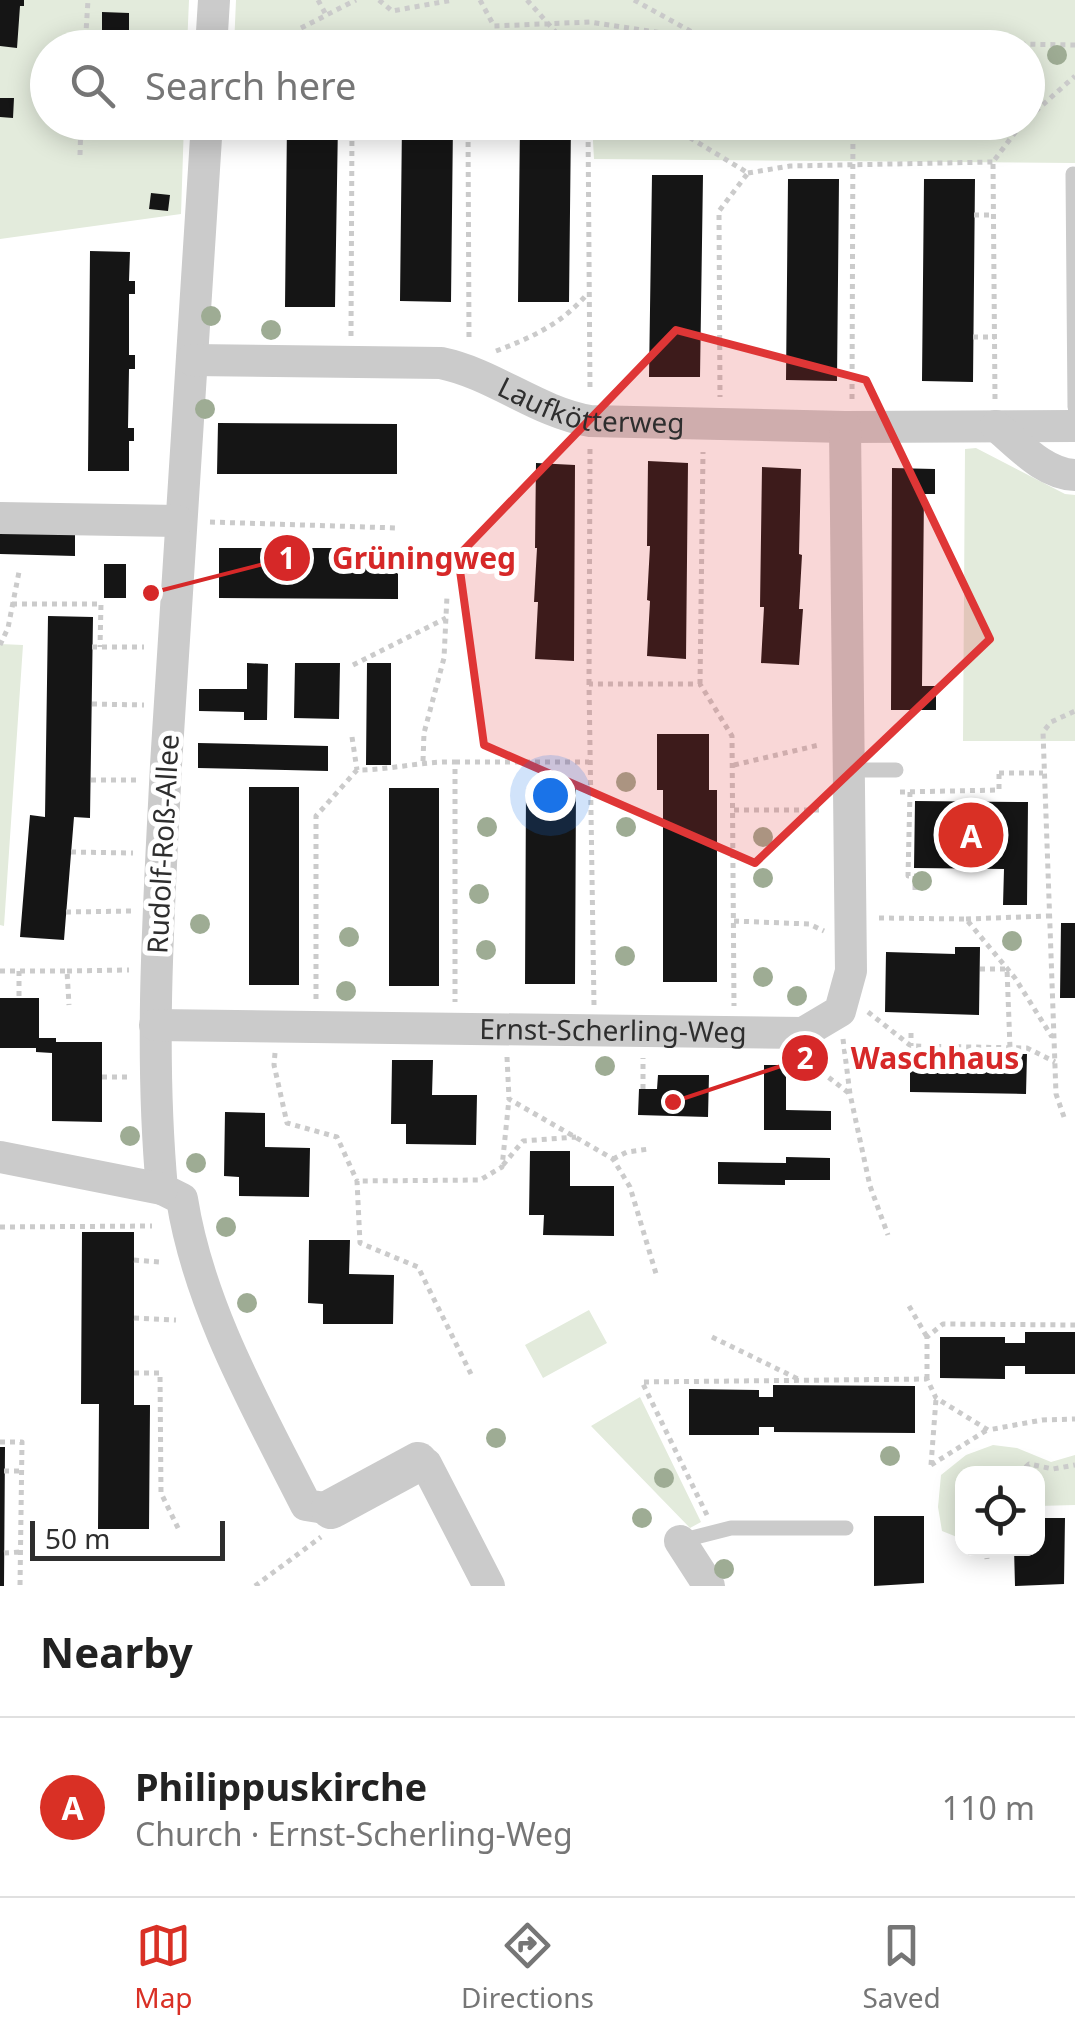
<!DOCTYPE html>
<html lang="en">
<head>
<meta charset="utf-8">
<style>
  body { margin:0; font-family:"Noto Sans",sans-serif; background:#f6f6f6; color:#222 }
  .controls { position:absolute; right:30px; bottom:30px; display:grid; overflow:hidden; border-radius:20px; box-shadow:0 5px 25px #0003 }
  .controls button { width:90px; height:90px; display:grid; place-items:center; padding:0; border:0; border-bottom:2px solid #e0e0e0; background:#fff; color:#222; font:50px sans-serif }
  .scale { position:absolute; left:30px; bottom:25px; width:195px; box-sizing:border-box; padding-left:10px; border:5px solid #2e2e2e; border-top:0; font-size:28px; line-height:35px; white-space:nowrap; color:#2e2e2e; -webkit-text-stroke:8px #fff; paint-order:stroke }
  .you { position:absolute; left:550px; top:795px; width:35px; height:35px; margin:-25px; border:8px solid #fff; border-radius:50%; background:#1a73e8; box-shadow:0 0 0 15px #1a73e833 }
  .badge { display:grid; place-items:center; width:65px; height:65px; border-radius:50%; background:#d93025; color:#fff; font-size:32px; font-weight:700 }
  .pin { position:absolute; translate:-50% -50%; border:5px solid #fff; box-shadow:0 2px 10px #0006 }
  .list { margin:0; padding:0; list-style:none }
  h2 { display:flex; justify-content:space-between; align-items:center; height:130px; margin:0; padding:0 40px; font-size:42px }
  h2 small { font-size:32px; font-weight:400; color:#767676 }
  .list li { display:grid; grid-template-columns:65px 1fr auto; gap:30px; align-items:center; box-sizing:border-box; height:180px; padding:0 40px; border-top:2px solid #e0e0e0 }
  .list b { display:block; font-size:38px; white-space:nowrap }
  .list p { margin:0; font-size:32px; white-space:nowrap; color:#767676 }
  .list em { font-size:32px; font-style:normal; color:#767676 }
  .icon { flex:none; width:55px; height:55px; fill:none; stroke:currentColor; stroke-width:2; stroke-linecap:round; stroke-linejoin:round }
  .map { position:relative; flex:none; width:1075px; height:1586px; overflow:hidden }
  .search { position:absolute; background:#fff; box-shadow:0 5px 25px #0003; left:30px; right:30px; top:30px; height:110px; display:flex; align-items:center; gap:25px; box-sizing:border-box; padding:0 35px; border-radius:55px; color:#767676; font-size:38px }
  .sheet { height:310px; background:#fff }
  nav { display:flex; justify-content:space-around; align-items:center; box-sizing:border-box; height:140px; border-top:2px solid #e0e0e0; background:#fff; font-size:28px; color:#767676 }
  nav a { display:grid; justify-items:center; gap:5px }
  nav .on { color:#d93025 }
  .map>svg:first-child { display:block }
</style>
</head>
<body>
<div class="map">
<svg width="1075" height="1586" viewBox="0 0 1075 1586">
  <rect width="100%" height="100%" fill="#fff"/>
  <path fill="#e3ebdc" d="M0 0H189L187 47 48 48V122L184 123 181 214 0 239Z
    M236 0H1075V163L594 159 592 123 1028 122V48L234 47Z
    M976 448 1065 494 1075 495V741H963L965 449Z
    M0 644 23 645 4 926 0 925Z
    M589 1310 607 1343 543 1378 525 1345Z
    M640 1397 701 1522 690 1528 591 1426Z
    M993 1445 1017 1448 1051 1462 1075 1455V1505L1038 1506V1474H962V1539L942 1531 938 1507 941 1475 966 1455Z"/>
  <path fill="#151515" d="M0 0H24V6H20L17 48 0 46Z
    M102 12 129 13V33H102Z
    M0 98H14L13 118 0 117Z
    M287 122H338L335 307H285Z
    M402 122H453L451 302 400 301Z
    M520 122H571L569 302H518Z
    M652 175H703L700 377H649Z
    M788 179H839L837 381 786 380Z
    M924 179H975L973 382 922 381Z
    M151 193 170 195 168 211 149 209Z
    M90 251 130 252 129 281H135V294H129V355H135V369H129L128 428H134V441H129V471H88Z
    M218 423 397 424V474H217Z
    M648 461 688 463 686 659 647 656 650 601 647 600 650 546H647Z
    M536 463 575 465 574 661 535 659 538 602H534L537 548H535Z
    M762 467 801 469 799 554 802 555 799 609H803L799 665 761 663 764 607H760Z
    M892 468 935 469V494H924L922 686H936V710H891Z
    M0 532 75 534V556L0 554Z
    M219 548H398V599L219 598Z
    M104 564H126V598H104Z
    M48 616 93 617 90 818 74 817 64 940 20 937 30 815 45 817Z
    M247 663 268 664 267 720H244V712L199 711V689H247Z
    M295 663H340L339 719 294 718Z
    M367 663H391V765H366Z
    M657 734H709V790H717V982H663V790H657Z
    M198 743 328 746V771L198 768Z
    M249 787H299V985H249Z
    M389 788H439V986H389Z
    M526 788H576L575 984H525Z
    M915 801 1028 802 1027 905H1003L1004 869 914 868Z
    M1061 923H1075V998H1060Z
    M955 947H980L979 1015 885 1012 886 952 955 954Z
    M0 998H39V1038H56V1042H102V1122L52 1121V1053L36 1052V1048H0Z
    M910 1053 1027 1054 1026 1094 910 1092Z
    M392 1060H433L432 1095H477L476 1145 406 1144V1124H391Z
    M764 1065H786V1110L831 1111V1130H764Z
    M658 1075H709L708 1117 638 1115 639 1089H657Z
    M225 1112 265 1113V1147L310 1148 309 1197 239 1196V1177L224 1176Z
    M530 1151H570V1186H614V1236L543 1235 544 1215H529Z
    M786 1157 830 1158V1180H785V1185L718 1184V1162L786 1163Z
    M82 1232H134V1405H150L149 1529H98L99 1404H81Z
    M309 1240H350L349 1274 394 1275 393 1324H323V1304L308 1303Z
    M1025 1332H1075V1374H1025V1366H1005V1379L940 1378V1337H1005V1343H1025Z
    M773 1385 915 1386V1433L774 1432V1427H759V1435H689V1389L759 1390V1397H773Z
    M0 1447H5L4 1586H0Z
    M874 1516H924V1583L874 1586Z
    M1038 1518H1065L1064 1584 1015 1586 1014 1548H1038Z"/>
  <g fill="none" stroke-linecap="round" stroke-linejoin="round">
    <path stroke="#cbcbcb" stroke-width="5" stroke-dasharray="5 5" stroke-linecap="butt" d="M318 0 325 13
      M379 0 392 11 453 0
      M480 0 494 26 590 22 707 40
      M527 0 570 48
      M634 0 721 48
      M301 28 356 0
      M85 48 88 0
      M1001 48 1014 44 1075 45
      M1028 118 1075 76
      M468 122 469 339
      M588 122 590 391
      M664 122 748 173 719 211 720 397
      M80 155 81 122
      M748 173 790 166 993 162
      M974 215H994
      M351 336 352 122
      M973 337H995
      M496 351C531 338 563 323 587 294
      M852 399 853 122
      M995 399 993 162 1023 122
      M210 522 397 528
      M12 604H101L100 647
      M0 645 8 628 19 572
      M92 647H144
      M353 665 446 618
      M589 684 590 447
      M700 684 703 452
      M92 704 144 705
      M352 737 357 770
      M423 761 424 733 444 658 447 596
      M455 762H589
      M734 765 819 745
      M999 773H1043
      M91 780H138
      M900 792 999 790V773
      M910 792 908 876H915V894
      M734 810H821
      M71 852 133 853
      M66 912 133 911
      M879 918 966 919 1015 978 1052 1037
      M966 919 1048 916
      M734 921 809 924 824 931
      M980 969H1007L1010 1048
      M0 971H67L69 1005
      M19 971V998
      M67 971 129 970
      M316 999V816L357 770C391 770 422 761 455 762V1002
      M594 1005 589 684H700L732 736 734 1006
      M868 1012 911 1046 1027 1048 1055 1062
      M911 1033V1046
      M843 1039 850 1094 870 1186 888 1235
      M275 1053 274 1065 287 1123 337 1137 357 1181
      M507 1057 509 1099 613 1159 630 1187 657 1277
      M805 1059 850 1094
      M102 1077H129
      M643 1089V1058
      M1064 1117 1056 1094 1043 732 1051 722 1075 711
      M613 1159 627 1152 649 1149
      M503 1165 523 1141 576 1137
      M0 1227 152 1226
      M134 1260 160 1262
      M909 1306 927 1337
      M134 1318 176 1320
      M712 1337 798 1379
      M134 1373H160L161 1493 180 1532
      M471 1374 418 1267 360 1243 357 1181 480 1180 502 1167 509 1099
      M927 1379V1337L943 1324 1075 1325
      M0 1442H22L20 1586
      M931 1465 936 1399
      M931 1465 987 1430
      M4 1471H21
      M1018 1474 1029 1464 1053 1469 1075 1465
      M707 1515 642 1382 927 1379 936 1398 988 1430 1042 1420 1075 1419
      M986 1548 987 1559
      M4 1553 20 1552
      M255 1586 321 1537"/>
    <path stroke="#cbcbcb" stroke-width="15" d="M1073 174 1075 407
      M848 770H896
      M680 1541 731 1528H846"/>
    <g stroke="#cbcbcb" stroke-width="32">
      <path d="M211 48 214 0"/>
      <path d="M207 122C194 337 178 551 166 765 159 907 149 1047 162 1189L182 1199C199 1307 257 1408 306 1505L331 1509"/>
      <path id="s1" d="M192 360 441 363C494 374 537 412 590 421L845 427 1075 426"/>
      <path d="M996 426C1019 445 1044 474 1075 475"/>
      <path d="M0 518 178 521"/>
      <path id="s2" d="M155 1025 803 1033 840 1011 851 971 845 427"/>
      <path d="M0 1157 162 1189"/>
      <path d="M418 1462 426 1464 489 1586"/>
      <path d="M680 1541 709 1586"/>
    </g>
    <path stroke="#cbcbcb" stroke-width="40" d="M331 1509 418 1462"/>
  </g>
  <g fill="#9eac94">
    <circle cx="1057" cy="55" r="10"/>
    <circle cx="211" cy="316" r="10"/>
    <circle cx="271" cy="330" r="10"/>
    <circle cx="205" cy="409" r="10"/>
    <circle cx="626" cy="782" r="10"/>
    <circle cx="487" cy="827" r="10"/>
    <circle cx="626" cy="827" r="10"/>
    <circle cx="763" cy="837" r="10"/>
    <circle cx="763" cy="878" r="10"/>
    <circle cx="922" cy="881" r="10"/>
    <circle cx="479" cy="894" r="10"/>
    <circle cx="200" cy="924" r="10"/>
    <circle cx="349" cy="937" r="10"/>
    <circle cx="1012" cy="941" r="10"/>
    <circle cx="486" cy="950" r="10"/>
    <circle cx="625" cy="956" r="10"/>
    <circle cx="763" cy="977" r="10"/>
    <circle cx="346" cy="991" r="10"/>
    <circle cx="797" cy="996" r="10"/>
    <circle cx="605" cy="1066" r="10"/>
    <circle cx="130" cy="1136" r="10"/>
    <circle cx="196" cy="1163" r="10"/>
    <circle cx="226" cy="1227" r="10"/>
    <circle cx="247" cy="1303" r="10"/>
    <circle cx="496" cy="1438" r="10"/>
    <circle cx="890" cy="1456" r="10"/>
    <circle cx="664" cy="1478" r="10"/>
    <circle cx="642" cy="1518" r="10"/>
    <circle cx="724" cy="1569" r="10"/>
  </g>
  <path fill="#df3636" fill-opacity="0.2" stroke="#df3636" stroke-width="8" stroke-linejoin="round" d="M676 330 866 380 990 639 755 863 484 745 458 556Z"/>
  <g text-anchor="middle" stroke-width="10" stroke-linejoin="round" paint-order="stroke">
    <g font-size="28" fill="#2e2e2e" stroke="#fff">
      <text dy="10" stroke="none"><textPath href="#s1" startOffset="408">Laufkötterweg</textPath></text>
      <text transform="translate(163 844) rotate(-87)" y="10">Rudolf-Roß-Allee</text>
      <text dy="10" stroke="none"><textPath href="#s2" startOffset="458">Ernst-Scherling-Weg</textPath></text>
    </g>
  </g>
  <path fill="none" stroke="#d62828" stroke-width="4" d="M151 593L287 558M673 1102L805 1058"/>
  <g fill="#d62828" stroke="#fff" stroke-width="4">
    <circle cx="151" cy="593" r="10"/>
    <circle cx="673" cy="1102" r="10"/>
    <circle cx="287" cy="558" r="25"/>
    <circle cx="805" cy="1058" r="25"/>
  </g>
  <g font-size="30" text-anchor="middle" font-weight="bold" fill="#fff">
    <text x="287" y="569">1</text>
    <text x="805" y="1069">2</text>
  </g>
  <g font-size="30" text-anchor="middle" font-weight="bold" fill="#d62828" stroke="#fff" stroke-width="10" stroke-linejoin="round" paint-order="stroke">
    <text x="424" y="569">Grüningweg</text>
    <text x="935" y="1069">Waschhaus</text>
  </g>
</svg>
<div class="controls">
<button><svg class="icon" aria-label="locate" viewBox="0 0 24 24"><circle cx="12" cy="12" r="6"/><path d="M12 2v4M12 18v4M2 12h4M18 12h4"/></svg></button>
</div>
<div class="scale">50 m</div>
<div class="you"></div>
<div class="pin badge" style="left:971px;top:835px">A</div>
<div class="search"><svg class="icon" aria-label="search" viewBox="0 0 24 24"><circle cx="10" cy="10" r="6"/><path d="M15 15l6 6"/></svg>Search here</div>
</div>
<section class="sheet">
<h2>Nearby<small></small></h2>
<ul class="list">
<li><span class="badge">A</span><div><b>Philippuskirche</b><p>Church · Ernst-Scherling-Weg</p></div><em>110 m</em></li>
</ul>
</section>
<nav>
<a class="on"><svg class="icon" aria-label="map" viewBox="0 0 24 24"><path d="M3 6l6-2 6 2 6-2v14l-6 2-6-2-6 2zM9 4v14M15 6v14"/></svg>Map</a>
<a><svg class="icon" aria-label="directions" viewBox="0 0 24 24"><path d="M12 3l9 9-9 9-9-9zM9 14v-3h6M13 9l2 2-2 2"/></svg>Directions</a>
<a><svg class="icon" aria-label="saved" viewBox="0 0 24 24"><path d="M7 4h10v16l-5-4-5 4z"/></svg>Saved</a>
</nav>
</body>
</html>
